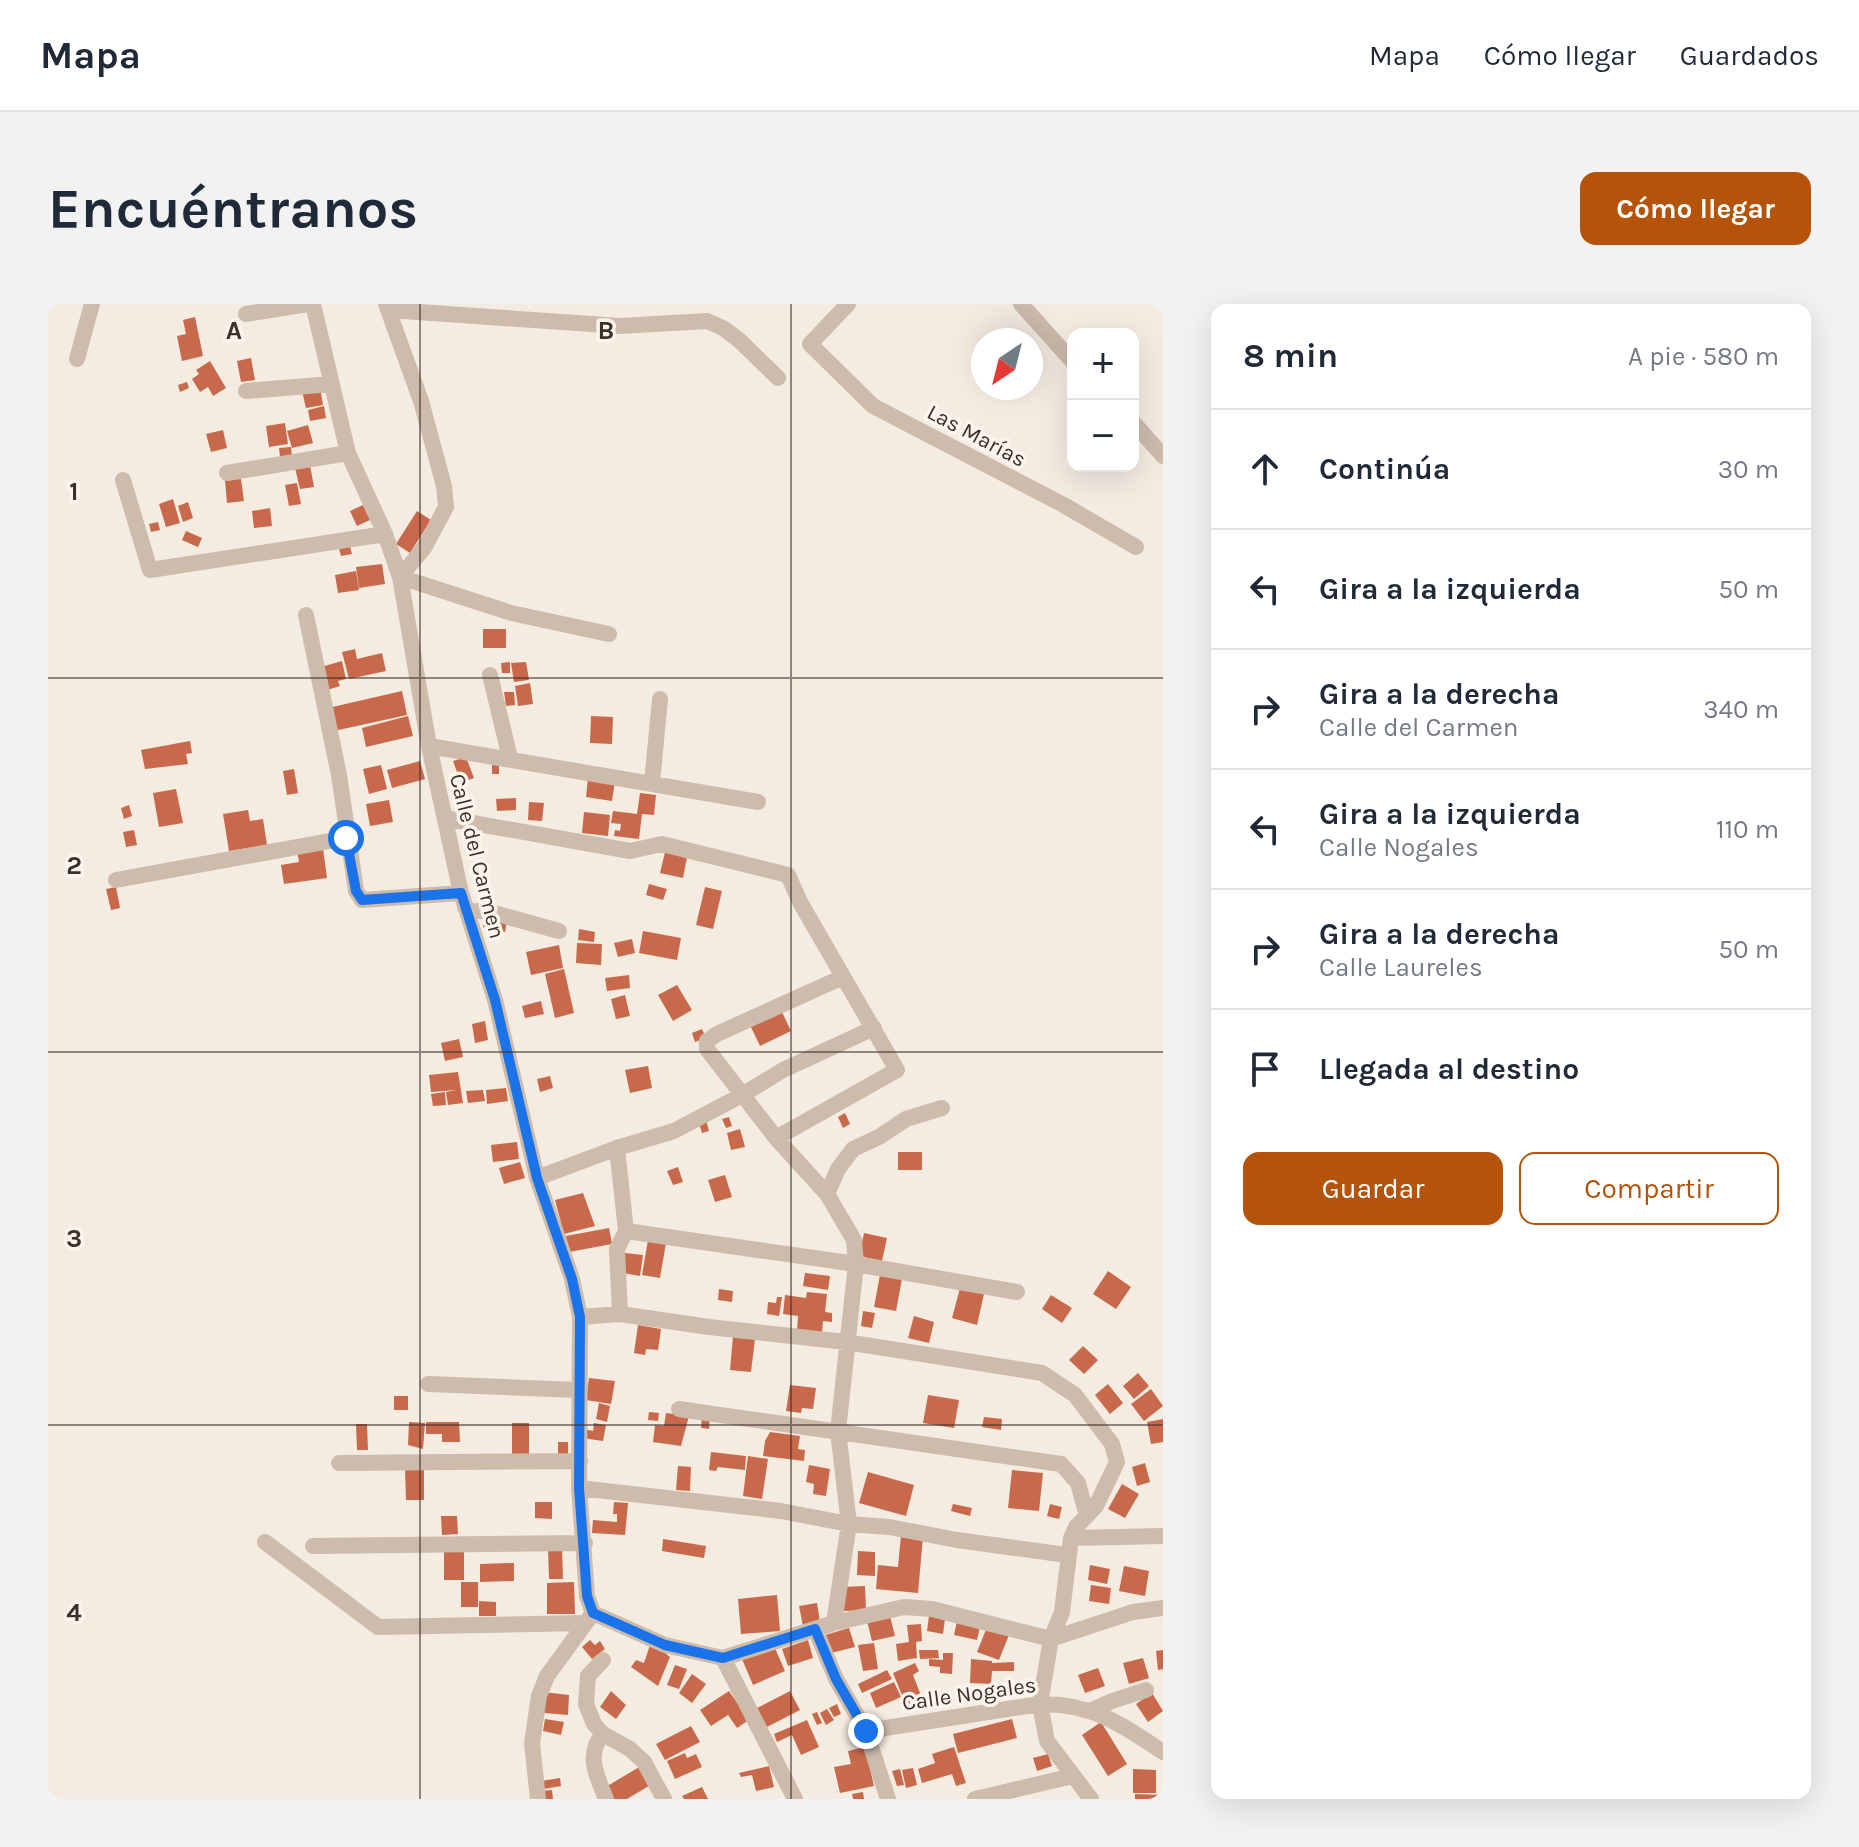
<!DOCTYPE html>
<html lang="es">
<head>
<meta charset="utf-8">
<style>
  body { margin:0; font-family:Karla,sans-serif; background:#f2f2f3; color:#1f2937 }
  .controls { position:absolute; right:24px; top:24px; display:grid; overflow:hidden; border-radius:16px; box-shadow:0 8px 32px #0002 }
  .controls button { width:72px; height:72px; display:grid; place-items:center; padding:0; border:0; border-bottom:2px solid #e0e1e3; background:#fff; color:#1f2937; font:40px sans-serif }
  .compass { position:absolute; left:923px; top:24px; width:72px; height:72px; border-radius:50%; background:#fff; box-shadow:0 8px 32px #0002; rotate:215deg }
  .stop { position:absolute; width:24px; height:24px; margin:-18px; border:6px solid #1a73e8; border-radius:50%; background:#fff }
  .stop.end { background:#1a73e8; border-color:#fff; box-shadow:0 2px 8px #0008 }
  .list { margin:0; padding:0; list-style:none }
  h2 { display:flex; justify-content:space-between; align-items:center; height:104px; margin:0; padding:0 32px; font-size:34px }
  h2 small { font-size:26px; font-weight:400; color:#747a83 }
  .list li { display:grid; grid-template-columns:52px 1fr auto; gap:24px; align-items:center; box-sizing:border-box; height:120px; padding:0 32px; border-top:2px solid #e0e1e3 }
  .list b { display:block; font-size:30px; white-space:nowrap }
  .list p { margin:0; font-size:26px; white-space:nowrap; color:#747a83 }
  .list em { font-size:26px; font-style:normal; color:#747a83 }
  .actions { display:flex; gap:16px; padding:24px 32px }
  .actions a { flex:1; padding:18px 0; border:2px solid #b45309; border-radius:16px; text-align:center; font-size:28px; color:#b45309 }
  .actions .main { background:#b45309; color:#fff }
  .icon { flex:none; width:44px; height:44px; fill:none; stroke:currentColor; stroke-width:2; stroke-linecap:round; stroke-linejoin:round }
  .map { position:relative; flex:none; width:1115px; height:1495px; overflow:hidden; border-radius:16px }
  header { display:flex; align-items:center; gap:48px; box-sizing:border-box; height:112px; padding:0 40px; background:#fff; border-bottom:2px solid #e0e1e3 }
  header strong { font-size:38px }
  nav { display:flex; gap:44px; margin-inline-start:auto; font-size:28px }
  .intro { display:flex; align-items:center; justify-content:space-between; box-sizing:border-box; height:192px; padding:0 48px }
  h1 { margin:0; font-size:56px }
  .button { padding:20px 36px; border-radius:16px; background:#b45309; color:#fff; font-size:28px; font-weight:700 }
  main { display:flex; gap:48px; padding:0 48px }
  aside { flex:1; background:#fff; border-radius:16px; box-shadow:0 8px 32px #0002 }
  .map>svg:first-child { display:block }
</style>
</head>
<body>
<header>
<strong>Mapa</strong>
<nav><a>Mapa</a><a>Cómo llegar</a><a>Guardados</a></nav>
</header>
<div class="intro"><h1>Encuéntranos</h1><a class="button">Cómo llegar</a></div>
<main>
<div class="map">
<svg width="1115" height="1495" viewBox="0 0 1115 1495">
  <rect width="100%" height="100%" fill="#f4ebe1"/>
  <path fill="#c8694b" d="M147 13 155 52 134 57 129 32 138 30 135 16Z
    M203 54 207 76 193 78 189 57Z
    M162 57 178 84 165 92 160 83 152 88 144 75 151 70 148 66Z
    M139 78 141 84 132 88 130 81Z
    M272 83 275 101 258 104 254 87Z
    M276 102 278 114 262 117 260 106Z
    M237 119 240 140 221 143 218 122Z
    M260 121 265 139 244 144 239 127Z
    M175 126 179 144 163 148 158 130Z
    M243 143 244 152 232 153 231 144Z
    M262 161 266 183 252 185 247 164Z
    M193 175 196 197 179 199 177 176Z
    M249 179 253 200 241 202 237 181Z
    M125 195 132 219 118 223 111 200Z
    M140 198 145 214 135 218 130 202Z
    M315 201 322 216 309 222 302 207Z
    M222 204 224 222 206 224 204 207Z
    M369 207 383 216 362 249 348 240Z
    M110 218 112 226 103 228 101 220Z
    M138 227 154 234 150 243 134 236Z
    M301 239 304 250 293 252 290 241Z
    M334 260 337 280 311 284 308 263Z
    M308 267 311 286 290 289 287 271Z
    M435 325H458V344H435Z
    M307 345 309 355 334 349 338 367 301 375 294 348Z
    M294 357 298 375 290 377 292 382 279 386 273 363Z
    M462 358V369H454L453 359Z
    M478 358 481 376 466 378 463 359Z
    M482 379 485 400 470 402 467 382Z
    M354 387 359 411 286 427 280 404Z
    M456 388H466L467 401 458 402Z
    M360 412 365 432 318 443 314 424Z
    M543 412 565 413 564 440 542 439Z
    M142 437 144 449 138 450 140 460 97 465 93 446Z
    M418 453 426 474 413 479 405 457Z
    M372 457 377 475 344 484 339 466Z
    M444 460H451V470H444Z
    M333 461 339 485 321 490 315 465Z
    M246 465 250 489 239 491 235 467Z
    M540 474 567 477 564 497 538 493Z
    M128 485 135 519 111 523 105 489Z
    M592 489 608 491 606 511 594 510 591 535 566 532 567 526 572 527 573 520 563 519 565 507 589 510Z
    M468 494V506L449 507 448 495Z
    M341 496 345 518 322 522 318 500Z
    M481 498 496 499 494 517 480 516Z
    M81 501 84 512 76 515 73 504Z
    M200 506 202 517 215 515 219 541 181 547 175 510Z
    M536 508 562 511 560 532 534 529Z
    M86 526 89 541 78 543 75 528Z
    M275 544 279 574 236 580 233 561 251 558 249 547Z
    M617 548 639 553 635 574 612 569Z
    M601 580 619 585 615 596 598 591Z
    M68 583 72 604 63 606 58 585Z
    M657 583 674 587 665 625 648 621Z
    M438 612 459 617 457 628 435 623Z
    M531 625 547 628 546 638 530 636Z
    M595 627 633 634 629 656 591 649Z
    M584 635 587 649 570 653 566 639Z
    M529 639 554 640 553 661 528 659Z
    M511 641 515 664 483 671 478 648Z
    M516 665 526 709 507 714 497 670Z
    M581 671 582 684 559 687 557 674Z
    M629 681 644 706 625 717 610 691Z
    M577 691 582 712 568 715 563 695Z
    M493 697 496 710 477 714 474 702Z
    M733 706 743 727 712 742 702 721Z
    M437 717 440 736 427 739 424 720Z
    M654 725 658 734 647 738 644 729Z
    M411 735 415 753 397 757 393 739Z
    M600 762 604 784 582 789 577 766Z
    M410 768 415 799 400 801 398 788 408 786 383 788 381 771Z
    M502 772 505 784 492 788 489 775Z
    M458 784 460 797 439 800 438 786Z
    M435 786 437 797 420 799 418 787Z
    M397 788 398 801 385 802 383 790Z
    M797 809 802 820 795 824 790 813Z
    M681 813 684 822 678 824 674 815Z
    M658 816 661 827 654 829 651 819Z
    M692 825 697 843 683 846 679 829Z
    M469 838 471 855 445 858 443 841Z
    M850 848H874V866H850Z
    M472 858 477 874 456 880 451 864Z
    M630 863 635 878 625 881 619 867Z
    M677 871 684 893 667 898 660 876Z
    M535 889 547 922 516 930 507 896Z
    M561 924 564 940 521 948 518 932Z
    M816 929 839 934 834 957 811 952Z
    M600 936 618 939 612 974 594 971Z
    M577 949 595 951 592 972 575 969Z
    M1060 967 1083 983 1068 1005 1045 990Z
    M757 969 782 972 780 986 755 982Z
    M832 971 854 975 848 1007 826 1003Z
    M912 984 936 990 929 1021 904 1014Z
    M671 985 685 987 684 998 670 996Z
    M759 988 779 990 777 1008 784 1009V1018L775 1017 774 1029 749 1027 750 1012 735 1010 737 991 758 994Z
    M1003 991 1024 1004 1014 1019 994 1005Z
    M729 993H734L731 1012 719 1010 720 998 728 999Z
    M815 1007 827 1009 824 1024 813 1022Z
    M866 1012 886 1018 881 1039 860 1034Z
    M590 1021 613 1025 610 1046 598 1045 597 1051 586 1049Z
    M685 1032 707 1035 703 1068 682 1066Z
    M1035 1042 1050 1056 1036 1070 1021 1056Z
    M1090 1069 1101 1082 1086 1095 1075 1082Z
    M541 1074 567 1077 563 1100 538 1096Z
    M1060 1080 1075 1099 1062 1110 1047 1091Z
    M742 1081 768 1084 765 1105 754 1104 753 1109 738 1107Z
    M1103 1085 1115 1102 1096 1117 1083 1100Z
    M880 1091 911 1096 906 1124 875 1119Z
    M346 1092H360V1106H346Z
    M551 1099 562 1102 559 1118 548 1115Z
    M601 1108 611 1109 610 1117 600 1116Z
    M618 1109 641 1112 633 1142 605 1138 607 1121 616 1122Z
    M654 1113 662 1114 661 1125 653 1124Z
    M936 1113 954 1115 953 1126 934 1123Z
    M1115 1115V1138L1103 1140 1099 1118Z
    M361 1118 377 1119 375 1145 360 1141Z
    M378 1118H411L412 1138H394V1130H378Z
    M464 1119H481V1152L464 1151Z
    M546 1119 558 1121 555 1137 534 1134 536 1125 545 1127Z
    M308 1120H319L320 1146H309Z
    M722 1128 752 1132 750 1145 757 1146 756 1157 715 1152 717 1137Z
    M510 1138H520V1152H510Z
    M663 1148 698 1152 697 1166 670 1163 668 1167 661 1166Z
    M700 1152 720 1155 714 1195 695 1192Z
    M1097 1159 1102 1178 1089 1182 1084 1163Z
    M761 1161 782 1165 778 1192 765 1190 766 1180 758 1178Z
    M630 1162 643 1163 642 1187 628 1186Z
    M376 1163V1196H358L357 1164Z
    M964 1166 995 1169 991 1207 960 1204Z
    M820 1168 866 1181 858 1212 811 1199Z
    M1074 1180 1091 1190 1077 1214 1060 1205Z
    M487 1198H504V1215L487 1214Z
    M566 1198 580 1199 577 1231 544 1229 545 1216 569 1218V1210H565Z
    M905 1200 924 1204 922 1212 903 1207Z
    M1002 1200 1014 1203 1011 1215 999 1212Z
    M393 1212H409L410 1230 394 1231Z
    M853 1231 875 1233 870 1289 828 1285 830 1261 850 1263Z
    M615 1235 658 1242 656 1254 614 1247Z
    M396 1242H416V1276H396Z
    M500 1243H514L515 1275H501Z
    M810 1247 827 1248V1272L809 1271Z
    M466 1259V1277L432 1278V1260Z
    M1042 1261 1062 1265 1059 1280 1040 1276Z
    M1076 1262 1101 1267 1097 1292 1071 1287Z
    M413 1278H430V1303H413Z
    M526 1278 527 1310H499V1279Z
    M1043 1281 1063 1284 1061 1300 1041 1297Z
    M817 1282 818 1306 796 1307 795 1283Z
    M729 1291 732 1327 693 1330 690 1295Z
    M431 1297 448 1298V1312H431Z
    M769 1299 772 1318 755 1322 751 1302Z
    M842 1312 847 1332 824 1337 819 1317Z
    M881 1312 897 1315 895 1330 879 1327Z
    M909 1317 932 1323 929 1336 906 1331Z
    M873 1320 874 1337 868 1338 869 1354 850 1357 848 1340 861 1338 859 1321Z
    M939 1323 961 1331 951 1356 929 1348Z
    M801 1324 807 1343 783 1349 777 1331Z
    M542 1336 547 1341 552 1337 557 1345 544 1355 534 1343Z
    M760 1336 765 1354 740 1362 734 1345Z
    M603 1338 622 1353 610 1382 583 1363 588 1356 596 1359Z
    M826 1339 830 1365 815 1367 810 1341Z
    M726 1342 737 1367 705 1381 694 1355Z
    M871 1346H890L891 1354 872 1355Z
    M1115 1346V1365L1110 1366 1108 1347Z
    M895 1349H905L904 1370 892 1369V1363L881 1362V1355L895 1356Z
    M1095 1354 1101 1374 1081 1380 1075 1359Z
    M923 1355 944 1357V1359L966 1358V1367H944L943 1380 922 1379Z
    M867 1359 871 1367 865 1371 876 1399 860 1406 845 1369Z
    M627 1361 639 1365 631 1385 619 1381Z
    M1050 1364 1057 1382 1037 1389 1030 1371Z
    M839 1366 844 1375 814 1389 810 1380Z
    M644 1370 658 1380 644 1399 631 1389Z
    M846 1378 853 1393 828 1404 822 1389Z
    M563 1387 578 1401 568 1415 552 1403Z
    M681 1387 701 1416 689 1424 680 1411 663 1422 652 1406Z
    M742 1387 752 1406 719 1423 709 1404Z
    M495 1388 521 1391 520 1411 496 1409Z
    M1104 1389 1115 1407 1100 1418 1088 1400Z
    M789 1400 793 1410 786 1413 781 1404Z
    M779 1405 786 1416 778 1421 772 1409Z
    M769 1408 774 1419 769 1421 764 1410Z
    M497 1415 516 1418 513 1431 495 1427Z
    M964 1415 969 1434 910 1449 905 1430Z
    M759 1416 771 1443 753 1451 744 1431 729 1438 726 1430Z
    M1053 1418 1079 1460 1060 1472 1034 1431Z
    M643 1422 652 1438 617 1456 608 1440Z
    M817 1443 826 1482 792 1489 786 1463 803 1460 800 1447Z
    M906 1443 918 1479 908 1482 904 1470 874 1479 870 1465 887 1459 884 1450Z
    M637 1449 639 1454 648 1450 654 1463 627 1475 619 1457Z
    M1000 1450 1004 1462 989 1467 985 1454Z
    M593 1462 604 1480 579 1495H563L556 1484Z
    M721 1462 726 1483 708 1487 704 1471 693 1473 691 1469Z
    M865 1464 869 1481 858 1484 854 1466Z
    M852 1465 856 1481 849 1482 844 1467Z
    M1085 1465 1108 1466V1489H1085Z
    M512 1474 513 1482 495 1485 493 1477Z
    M654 1483 660 1495H636L634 1492Z
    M504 1486 505 1495H495L494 1487Z
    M815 1488 816 1495H805L804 1490Z
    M1087 1490 1115 1491V1495H1087Z"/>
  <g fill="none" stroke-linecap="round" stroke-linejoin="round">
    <path stroke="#cdbbac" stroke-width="16" d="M265 0 300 149 337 230 352 273 381 442 413 589 447 696 489 874 524 975 532 1013 531 1184 539 1292 545 1309
      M338 0 373 97 396 182 398 203 376 244 352 273 463 309 561 330
      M800 0 762 40 825 102 1014 200 1088 243
      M973 0 1025 58
      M341 6 572 22 659 17 675 24 691 36 730 74
      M198 10 260 0
      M29 55 44 0
      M198 87 284 80
      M1085 118 1115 152
      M179 169 300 149
      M75 176 102 266 337 230
      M258 311 291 471 308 587 314 596 413 589
      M442 371 462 454
      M381 442 710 498
      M604 479 612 395
      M397 514 582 547 614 540 740 571 752 598 849 766 728 834
      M68 576 298 534
      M417 604 426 608 435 606 511 627
      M569 844 578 927 569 945 572 1010
      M489 874 569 844 626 827 694 791 735 766 826 724
      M779 890 790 865 805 845 831 833 858 815 894 804
      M578 927 808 960 969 988
      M532 1013 572 1010 661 1023 798 1038 994 1069 1027 1091 1064 1140 1069 1158 1048 1202 1028 1223 1023 1234 1014 1308 1003 1335 992 1400 999 1437 1043 1495
      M380 1080 530 1086
      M631 1105 1013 1160 1030 1179 1039 1212
      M291 1159 532 1157
      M531 1184 733 1207 801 1220 841 1223 909 1236 1019 1251
      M1023 1234 1115 1232
      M217 1238 330 1323 536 1319
      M265 1242 537 1239
      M545 1309 617 1341 675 1354 786 1319 856 1303 884 1305 1003 1335 1085 1308 1115 1304
      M786 1319 801 1220 790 1127 808 960 806 936 779 890 728 834 659 745V737L669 730 795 673
      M767 1325 788 1375 818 1427 840 1495
      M675 1354 747 1495
      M555 1356 540 1372 538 1400 546 1420 555 1430 582 1445 596 1458 616 1495
      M1042 1407 1064 1397 1098 1386
      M818 1427 992 1400C1043 1399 1073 1420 1115 1448
      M555 1430C537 1451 549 1472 558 1495
      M490 1495 484 1439 491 1392 499 1372 542 1313
      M927 1495 1025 1472"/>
  </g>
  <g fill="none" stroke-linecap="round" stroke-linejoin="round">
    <path stroke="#1a73e8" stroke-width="10" d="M298 534 308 587 314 596 413 589 447 696 489 874 524 975 532 1013 531 1184 539 1292 545 1309 617 1341 675 1354 767 1325 788 1375 818 1427"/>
  </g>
  <path fill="none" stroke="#3b302b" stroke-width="2" stroke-opacity="0.55" d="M372 0V1495M743 0V1495M0 374H1115M0 748H1115M0 1121H1115"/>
  <g text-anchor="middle" stroke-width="7" stroke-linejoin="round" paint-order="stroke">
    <g font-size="22" fill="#3b302b" stroke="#fbf5ee">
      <text transform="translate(929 131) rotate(28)" y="8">Las Marías</text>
      <text transform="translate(430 552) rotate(76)" y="8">Calle del Carmen</text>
      <text transform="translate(921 1389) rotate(-8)" y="8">Calle Nogales</text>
    </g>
  </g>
  <g font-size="26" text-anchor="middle" font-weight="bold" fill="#3b302b" stroke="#fbf5ee" stroke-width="7" stroke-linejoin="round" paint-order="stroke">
    <text x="186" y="35">A</text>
    <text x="558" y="35">B</text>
    <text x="26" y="196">1</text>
    <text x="26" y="570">2</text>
    <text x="26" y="943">3</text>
    <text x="26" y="1317">4</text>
  </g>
</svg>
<div class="controls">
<button>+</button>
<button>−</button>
</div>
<svg class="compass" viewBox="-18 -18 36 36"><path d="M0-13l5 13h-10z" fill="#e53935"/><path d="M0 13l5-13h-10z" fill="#747a83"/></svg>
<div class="stop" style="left:298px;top:534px"></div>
<div class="stop end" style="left:818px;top:1427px"></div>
</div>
<aside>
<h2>8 min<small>A pie · 580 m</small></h2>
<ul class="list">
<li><svg class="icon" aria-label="ahead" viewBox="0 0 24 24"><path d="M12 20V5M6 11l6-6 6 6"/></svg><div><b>Continúa</b></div><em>30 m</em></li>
<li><svg class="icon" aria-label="left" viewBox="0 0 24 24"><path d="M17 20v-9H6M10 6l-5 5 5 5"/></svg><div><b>Gira a la izquierda</b></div><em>50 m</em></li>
<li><svg class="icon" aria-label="right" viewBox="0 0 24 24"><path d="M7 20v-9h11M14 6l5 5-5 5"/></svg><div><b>Gira a la derecha</b><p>Calle del Carmen</p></div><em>340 m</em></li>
<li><svg class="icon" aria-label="left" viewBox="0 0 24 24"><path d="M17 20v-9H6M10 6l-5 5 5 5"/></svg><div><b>Gira a la izquierda</b><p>Calle Nogales</p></div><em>110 m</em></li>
<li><svg class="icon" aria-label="right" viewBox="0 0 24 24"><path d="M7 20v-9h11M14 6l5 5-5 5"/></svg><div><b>Gira a la derecha</b><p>Calle Laureles</p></div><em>50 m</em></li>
<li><svg class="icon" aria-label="arrive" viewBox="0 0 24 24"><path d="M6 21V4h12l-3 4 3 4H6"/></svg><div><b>Llegada al destino</b></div></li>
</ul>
<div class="actions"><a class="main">Guardar</a><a>Compartir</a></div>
</aside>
</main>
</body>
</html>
